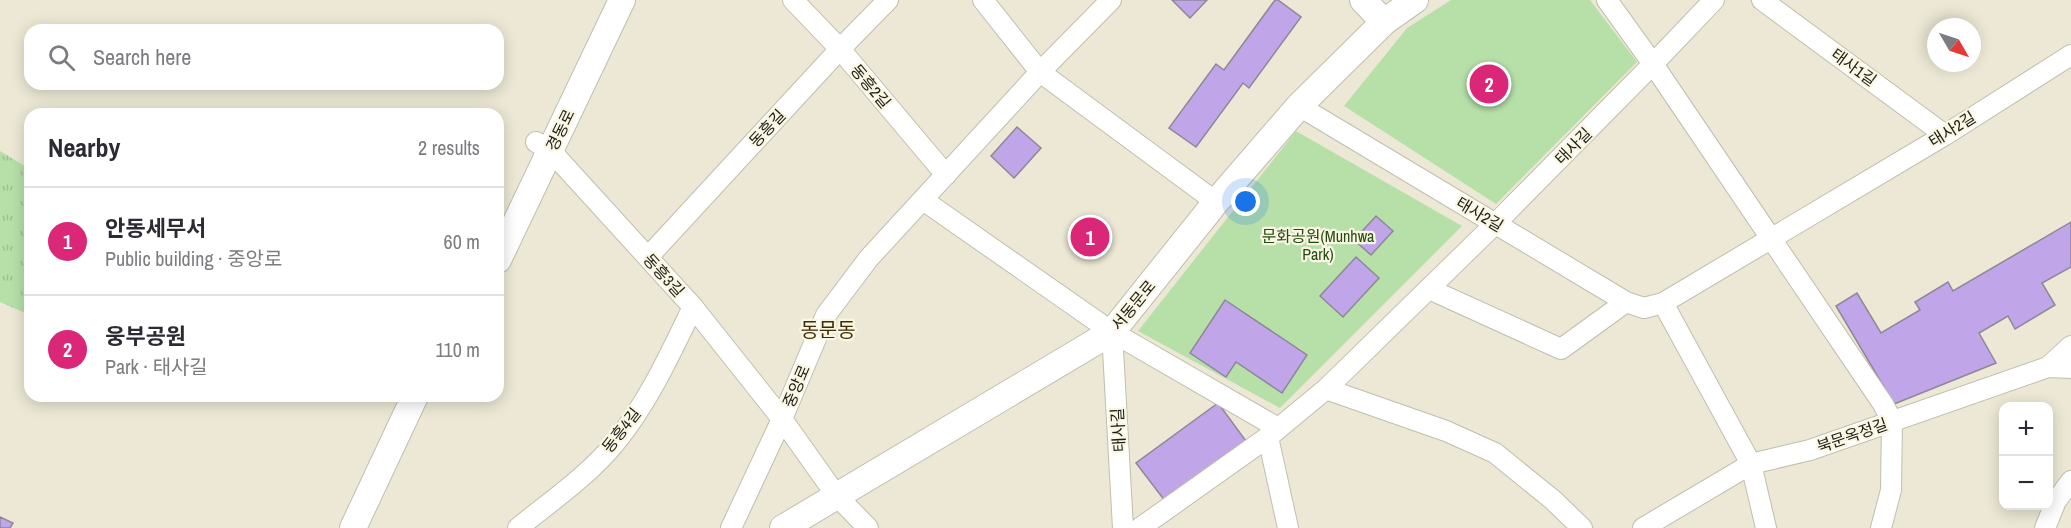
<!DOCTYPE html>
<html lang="en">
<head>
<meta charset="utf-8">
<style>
  body { margin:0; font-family:"Archivo Narrow","Noto Sans KR",sans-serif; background:#f7f7f7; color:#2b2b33 }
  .controls { position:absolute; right:18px; bottom:18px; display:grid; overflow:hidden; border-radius:12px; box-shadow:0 3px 15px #0003 }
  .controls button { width:54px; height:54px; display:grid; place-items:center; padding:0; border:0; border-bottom:2px solid #e1e1e2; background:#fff; color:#2b2b33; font:30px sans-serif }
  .compass { position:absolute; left:1927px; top:18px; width:54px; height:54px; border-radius:50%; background:#fff; box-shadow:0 3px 15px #0003; rotate:129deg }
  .you { position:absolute; left:1246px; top:202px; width:21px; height:21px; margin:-15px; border:4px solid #fff; border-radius:50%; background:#1a73e8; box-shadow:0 0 0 9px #1a73e833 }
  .badge { display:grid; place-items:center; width:39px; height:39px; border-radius:50%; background:#db2777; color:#fff; font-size:20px; font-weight:700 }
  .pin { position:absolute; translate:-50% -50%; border:3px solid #fff; box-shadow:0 2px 6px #0006 }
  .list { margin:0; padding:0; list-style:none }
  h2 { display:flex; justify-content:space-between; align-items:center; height:78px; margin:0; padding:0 24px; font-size:26px }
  h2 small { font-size:20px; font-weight:400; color:#7c7c81 }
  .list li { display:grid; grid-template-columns:39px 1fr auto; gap:18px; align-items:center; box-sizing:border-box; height:108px; padding:0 24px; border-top:2px solid #e1e1e2 }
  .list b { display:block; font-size:22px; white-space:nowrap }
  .list p { margin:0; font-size:20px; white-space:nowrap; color:#7c7c81 }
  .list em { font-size:20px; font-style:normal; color:#7c7c81 }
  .icon { flex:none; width:33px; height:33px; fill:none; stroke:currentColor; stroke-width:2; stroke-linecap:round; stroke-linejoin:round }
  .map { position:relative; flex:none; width:2071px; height:528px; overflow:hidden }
  .search { position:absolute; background:#fff; box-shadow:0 3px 15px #0003; left:24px; top:24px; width:480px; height:66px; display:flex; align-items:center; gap:15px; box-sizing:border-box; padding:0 21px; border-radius:18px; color:#7c7c81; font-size:22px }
  .panel { position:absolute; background:#fff; box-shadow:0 3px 15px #0003; left:24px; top:108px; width:480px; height:294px; border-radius:18px }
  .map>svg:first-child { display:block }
</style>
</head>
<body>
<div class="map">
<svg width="2071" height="528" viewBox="0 0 2071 528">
  <defs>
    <pattern id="grass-tufts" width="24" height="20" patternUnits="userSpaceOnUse" patternTransform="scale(1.5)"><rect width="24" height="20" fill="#b7e0a9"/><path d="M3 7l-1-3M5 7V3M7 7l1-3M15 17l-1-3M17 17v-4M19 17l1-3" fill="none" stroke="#9dc091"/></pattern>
  </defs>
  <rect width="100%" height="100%" fill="#ece8d5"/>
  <path fill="url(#grass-tufts)" d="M0 151 30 169V315L0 302Z"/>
  <path fill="#b7e0a9" d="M1451 0H1590L1637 62 1496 204 1344 106 1407 28Z
    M1296 131 1462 226 1280 408 1138 331Z"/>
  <path fill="#c0a6e9" stroke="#8d8798" stroke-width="1.5" d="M1172 0H1207L1190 18Z
    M1275 0H1278L1301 17 1249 88 1243 83 1196 147 1169 128 1216 64 1224 70Z
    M1017 127 1041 148 1014 178 991 156Z
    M1376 216 1393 231 1371 255 1354 240Z
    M2071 222V267L2042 283 2055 305 2015 329 2008 316 1979 333 1996 363 1894 404 1836 306 1857 293 1881 333 1920 310 1915 302 1948 282 1953 291Z
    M1356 257 1379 278 1343 317 1320 296Z
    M1225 300 1307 355 1282 393 1236 362 1226 377 1190 353Z
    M1218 403 1246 441 1165 501 1136 463Z
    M0 517 13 523 10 528H0Z"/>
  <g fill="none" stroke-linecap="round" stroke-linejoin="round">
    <defs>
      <path id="minor" d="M793 0 840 49 946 175
        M983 0 1040 72 1216 202
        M1607 0 1653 64 1883 404 1892 421 1891 490 1881 528
        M1762 0 1945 135
        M1299 106 1626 302 1644 308 1663 303 1945 135 2071 55
        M536 142 550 150 693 307 782 419 836 495 868 528
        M923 200 1112 332 1278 428
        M648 257 840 49 888 0
        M1429 289 1561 349 1626 302
        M1663 303 1751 464 1766 528
        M1112 332 1123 528
        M2048 367 2071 346
        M1326 389 1446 431 1495 453 1553 500 1582 528
        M1268 437 1288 528
        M518 528C551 501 588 476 615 443 648 403 670 354 693 307
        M731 528 782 419 826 315 869 258 1040 72 1111 0
        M1140 528 1268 437 1326 389 1496 223 1653 64 1714 0
        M1643 528 1751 464 1810 450 2048 367 2071 368
        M2045 528 2056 501 2071 481"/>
      <path id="tertiary" d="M1363 0 1384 22
        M498 260 622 0
        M353 528 415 396
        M783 528 1112 332 1216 202 1299 106 1384 22 1415 0"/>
    </defs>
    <use href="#minor" stroke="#c1beac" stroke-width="22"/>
    <use href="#tertiary" stroke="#c1beac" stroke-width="28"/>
    <use href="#minor" stroke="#fff" stroke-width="20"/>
    <use href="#tertiary" stroke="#fff" stroke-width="26"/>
  </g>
  <g text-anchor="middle" stroke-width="4.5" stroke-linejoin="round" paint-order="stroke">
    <g font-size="16" fill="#1d1c15" stroke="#f9f6e3">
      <text transform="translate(1854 67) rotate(36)" y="6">태사1길</text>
      <text transform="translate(871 86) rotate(50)" y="6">동흥2길</text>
      <text transform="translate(767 128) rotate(-47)" y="6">동흥길</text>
      <text transform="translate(1952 129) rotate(-32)" y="6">태사2길</text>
      <text transform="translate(560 130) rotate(-64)" y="6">경동로</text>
      <text transform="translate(1573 146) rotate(-45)" y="6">태사길</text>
      <text transform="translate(1480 214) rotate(31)" y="6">태사2길</text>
      <text transform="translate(664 275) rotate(48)" y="6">동흥3길</text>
      <text transform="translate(1133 305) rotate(-50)" y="6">서동문로</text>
      <text transform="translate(796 386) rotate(-67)" y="6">중앙로</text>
      <text transform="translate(621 430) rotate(-52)" y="6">동흥4길</text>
      <text transform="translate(1118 430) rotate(-93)" y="6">태사길</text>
      <text transform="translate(1852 435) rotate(-19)" y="6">북문옥정길</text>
    </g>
    <g font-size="16" fill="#224d0e" stroke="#f9f6e3">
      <text x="1318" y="242">문화공원(Munhwa<tspan x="1318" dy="18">Park)</tspan></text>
    </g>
    <g font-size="20" fill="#3f2c04" stroke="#f9f6e3">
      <text x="828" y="337">동문동</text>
    </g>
  </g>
</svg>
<div class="controls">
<button>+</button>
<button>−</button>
</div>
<svg class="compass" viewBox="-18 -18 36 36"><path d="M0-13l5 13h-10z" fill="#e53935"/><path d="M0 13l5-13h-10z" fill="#7c7c81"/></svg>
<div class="you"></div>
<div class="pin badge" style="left:1090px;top:237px">1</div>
<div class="pin badge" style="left:1489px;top:84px">2</div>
<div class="search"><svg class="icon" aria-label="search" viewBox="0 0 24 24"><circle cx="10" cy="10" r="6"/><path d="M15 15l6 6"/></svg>Search here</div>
<section class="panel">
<h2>Nearby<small>2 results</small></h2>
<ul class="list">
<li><span class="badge">1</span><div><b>안동세무서</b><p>Public building · 중앙로</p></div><em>60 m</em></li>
<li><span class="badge">2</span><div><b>웅부공원</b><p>Park · 태사길</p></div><em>110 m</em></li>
</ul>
</section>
</div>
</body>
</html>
